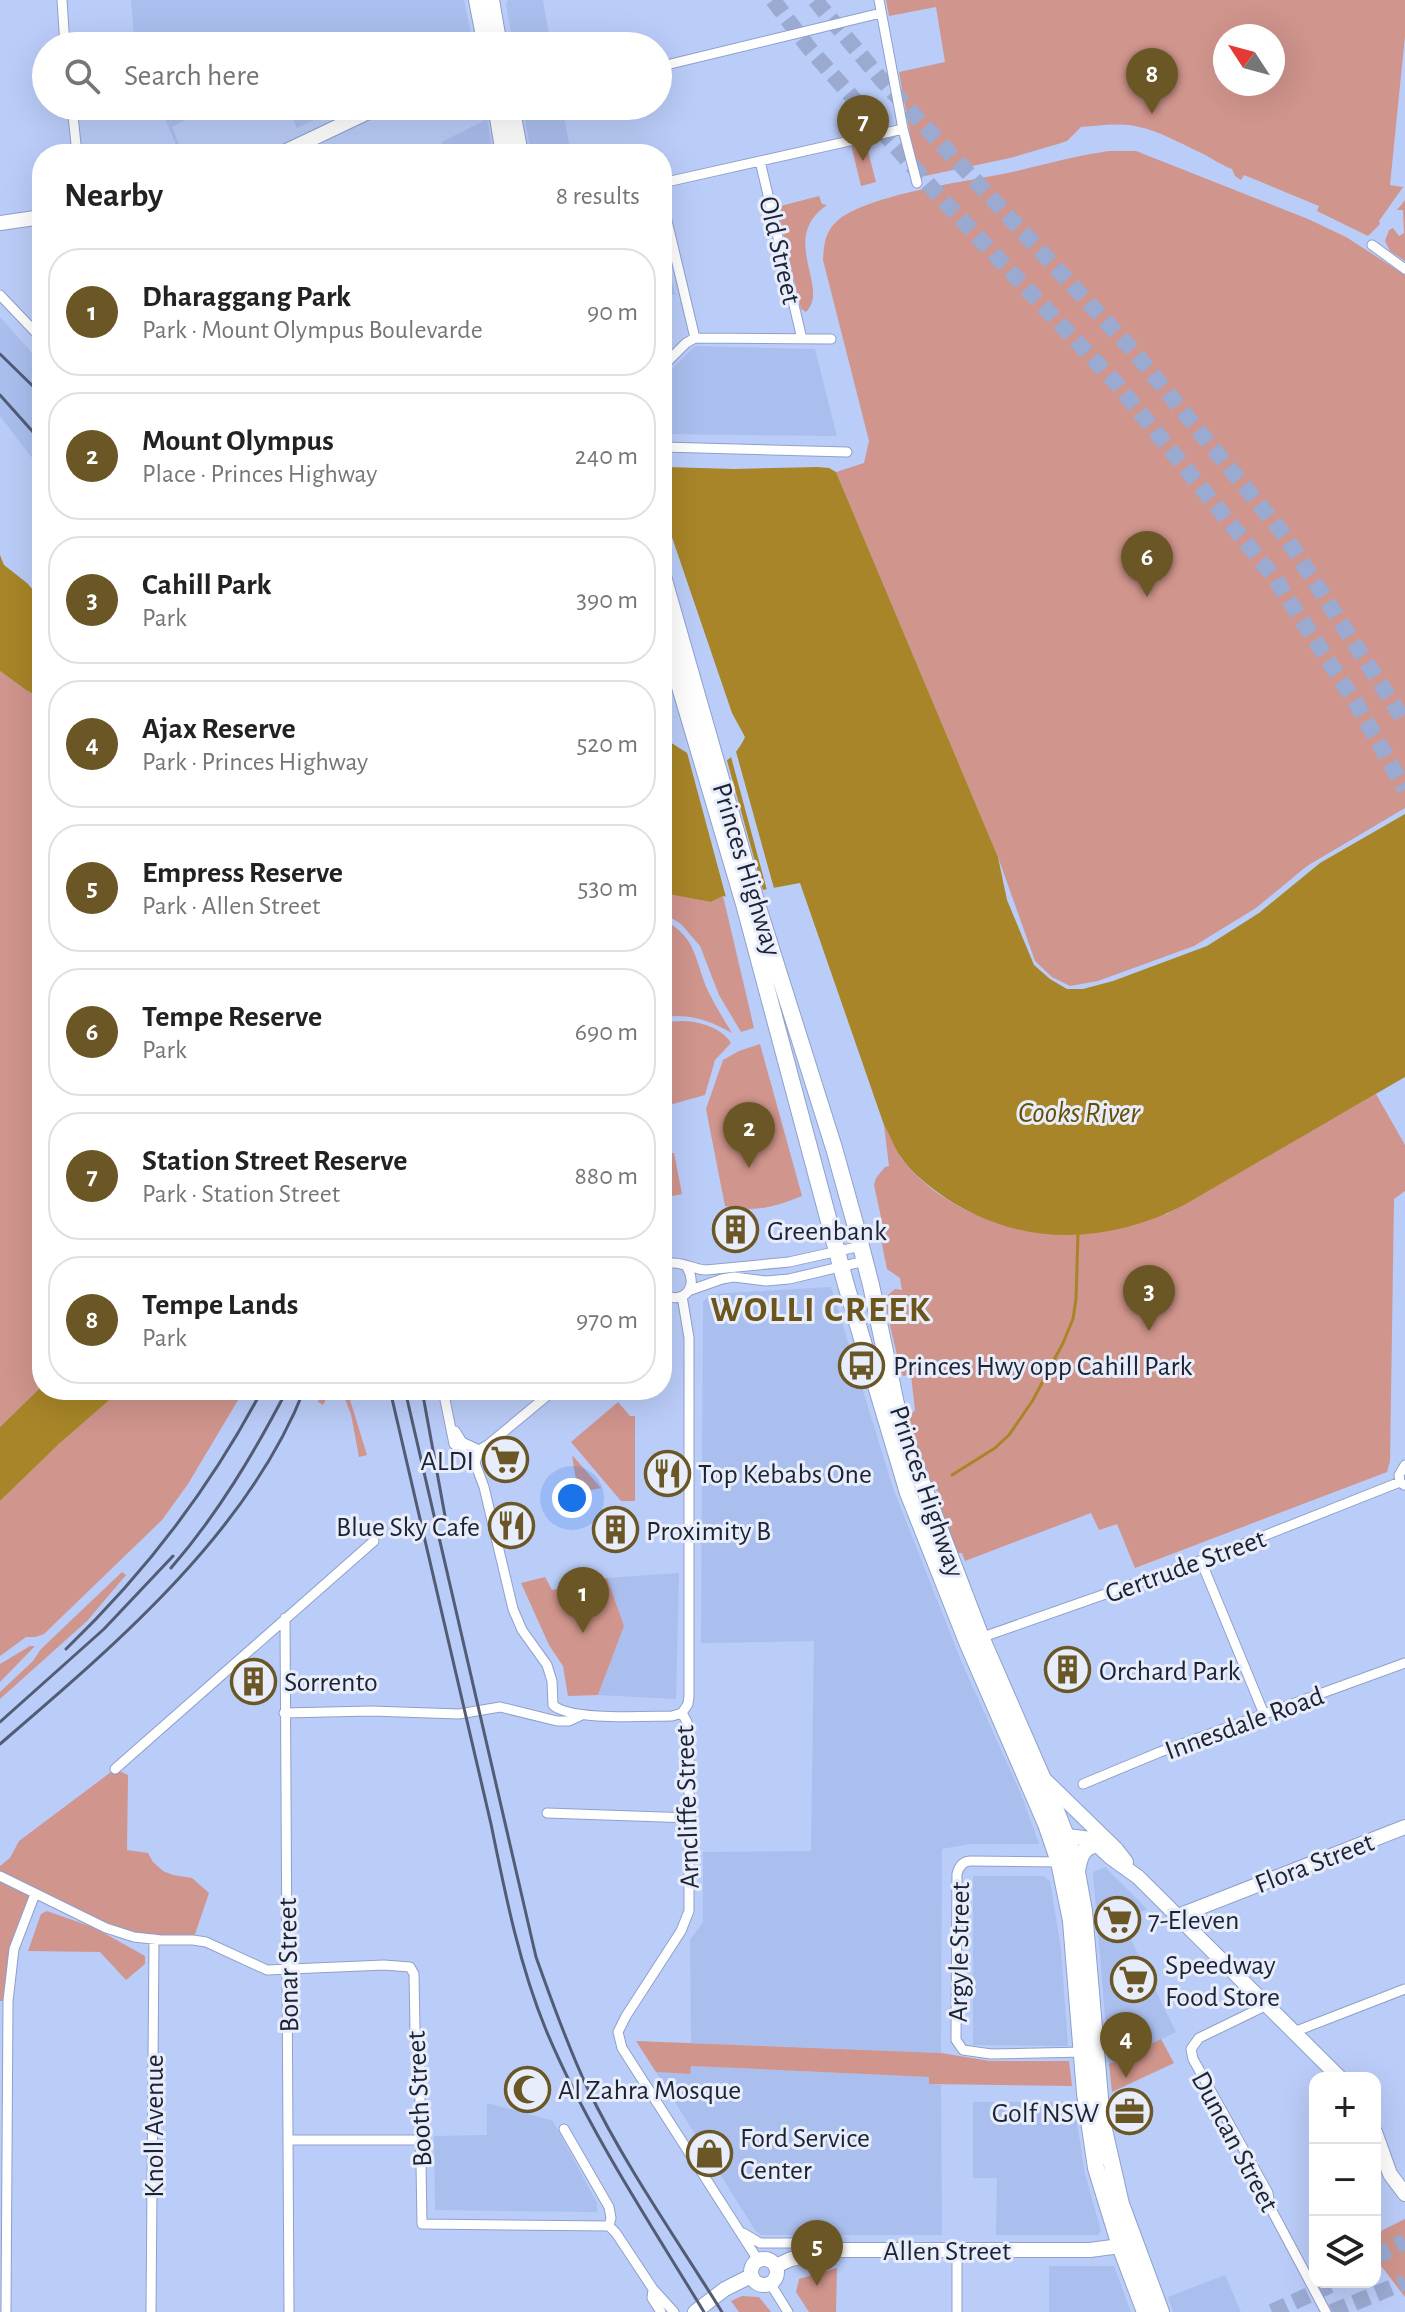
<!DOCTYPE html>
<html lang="en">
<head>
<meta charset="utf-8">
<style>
  body { margin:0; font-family:"Alegreya Sans",sans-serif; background:#f6f6f6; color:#222 }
  .controls { position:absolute; right:24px; bottom:24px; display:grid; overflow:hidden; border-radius:16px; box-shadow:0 8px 32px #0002 }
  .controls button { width:72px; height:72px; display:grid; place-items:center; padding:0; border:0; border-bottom:2px solid #e0e0e0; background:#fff; color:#222; font:40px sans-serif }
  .compass { position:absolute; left:1213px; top:24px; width:72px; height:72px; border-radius:50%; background:#fff; box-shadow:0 8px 32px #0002; rotate:306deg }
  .you { position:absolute; left:572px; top:1498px; width:28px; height:28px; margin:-20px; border:6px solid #fff; border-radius:50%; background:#1a73e8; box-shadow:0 0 0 12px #1a73e833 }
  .badge { display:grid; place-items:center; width:52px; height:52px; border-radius:50%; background:#6a5725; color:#fff; font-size:26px; font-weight:700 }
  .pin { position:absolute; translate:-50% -66px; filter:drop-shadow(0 2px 4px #0008) }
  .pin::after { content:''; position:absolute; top:42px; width:28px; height:24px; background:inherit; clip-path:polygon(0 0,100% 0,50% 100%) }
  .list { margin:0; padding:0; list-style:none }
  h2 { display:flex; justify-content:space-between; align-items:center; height:104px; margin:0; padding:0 32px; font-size:34px }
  h2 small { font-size:26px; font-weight:400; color:#767676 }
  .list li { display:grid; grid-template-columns:52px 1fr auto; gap:24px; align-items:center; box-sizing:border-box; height:128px; margin:0 16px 16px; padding:0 16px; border:2px solid #e0e0e0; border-radius:32px }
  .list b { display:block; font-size:30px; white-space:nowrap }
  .list p { margin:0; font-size:26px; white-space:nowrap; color:#767676 }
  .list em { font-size:26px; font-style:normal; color:#767676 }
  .icon { flex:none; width:44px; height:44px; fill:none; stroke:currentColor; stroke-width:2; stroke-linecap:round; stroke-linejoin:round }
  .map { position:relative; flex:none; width:1405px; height:2312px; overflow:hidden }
  .search { position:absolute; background:#fff; box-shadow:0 8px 32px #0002; left:32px; top:32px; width:640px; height:88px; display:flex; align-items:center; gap:20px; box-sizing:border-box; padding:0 28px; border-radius:44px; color:#767676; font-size:30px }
  .panel { position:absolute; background:#fff; box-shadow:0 8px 32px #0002; left:32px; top:144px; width:640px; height:1256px; border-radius:32px }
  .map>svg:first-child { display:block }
</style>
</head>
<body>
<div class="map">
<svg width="1405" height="2312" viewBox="0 0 1405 2312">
  <rect width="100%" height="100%" fill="#baccf8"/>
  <path fill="#abbfef" d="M131 0H464L473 43 467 46H135Z
    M508 0H543L551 46H513L506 4Z
    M160 106H191L195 115 172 127 183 154H180Z
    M287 106H344L297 128Z
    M531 106H562L571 154H531L524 114 527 107Z
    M487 119 493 154H437L435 150 443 146 442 142Z
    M662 260H667L675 294 662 299Z
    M0 317 42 364V471L0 416Z
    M695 346 815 349 837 436 662 434V379Z
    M831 1287 893 1488 962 1663 1021 1794 1039 1844H970L942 1849 941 2053 691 2043 690 1940 703 1922V1852L811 1851 814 1641 701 1643 703 1302 710 1294Z
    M679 1573 676 1699 598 1695 624 1626 607 1578Z
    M1105 1867 1147 1909 1122 1921 1176 2032 1109 2064 1093 1872Z
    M973 1876H1043L1050 1881 1061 1950 1068 2046 973 2045Z
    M691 2066 930 2077V2084L941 2085 942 2235H761L755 2230 656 2072 689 2074Z
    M973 2102H1074L1085 2174 1101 2231 1098 2235H996L997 2178H973Z
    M487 2103 553 2121 597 2203V2212L435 2210 434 2136 487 2135Z
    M1049 2266H1114L1131 2312H1049Z
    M1225 2275 1241 2312H1173L1168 2297Z"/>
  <path fill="#d0958d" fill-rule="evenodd" d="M886 0H1405V36L1390 185 1403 187 1379 221 1380 224 1368 236 1317 211 1319 206 1244 175 1241 180 1235 176 1232 169C1220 165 1211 157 1199 152 1180 143 1159 131 1139 127 1120 122 1099 126 1081 127L1067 141 1058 144 1010 158 920 177 917 174 899 72 945 62 936 7 889 16ZM1225 36H1273V84H1225Z
    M864 136 876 182 861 186 850 140Z
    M1109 151H1136L1308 219 1346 237 1405 275V808L1307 866 1256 908 1194 946 1098 981 1070 986 1052 977 1035 961 998 857 836 472 864 463 869 441 823 260C824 244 825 232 837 221 868 194 970 181 1013 172 1046 164 1075 156 1109 151Z
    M819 196 822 204 827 205C778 239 831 287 806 312L801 309 777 207Z
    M1405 200V261L1390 251 1385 241 1389 230 1393 228 1399 236 1404 233 1403 210H1397Z
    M0 671 26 690 42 699V1386L0 1427Z
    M662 893 711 902 723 896 754 1028 741 1032 719 995 700 946 681 924 662 912Z
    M662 919C699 938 694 962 709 993 716 1007 724 1020 732 1033 709 1020 688 1013 662 1017Z
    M684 1021C701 1022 722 1028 731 1043L715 1060 705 1095 662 1107V1022Z
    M760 1044 802 1196C773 1207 757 1213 725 1206L706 1109 723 1060 739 1051Z
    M1376 1094 1405 1145V1191L1394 1199 1390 1461 1387 1472 1135 1568 1117 1524 1099 1530 1091 1513 965 1561 962 1553H956L934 1501 939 1494 938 1491 930 1488 907 1419 915 1410 911 1375 903 1376 900 1368 885 1304 888 1295 895 1289 902 1290 900 1278 887 1269 882 1245 884 1231 874 1185 876 1178 885 1167 889 1166 884 1125C890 1136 895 1149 902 1159 931 1198 985 1224 1032 1232L1167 1214Z
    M662 1142 668 1153H674L682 1194 663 1198Z
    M121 1390H244L188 1484 162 1520 44 1634 35 1637H26L0 1656V1501L60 1443Z
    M323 1390H347L367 1455 359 1457 351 1414 345 1399 333 1393 327 1397 323 1405 318 1402Z
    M618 1402 630 1416H635V1501H621L571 1442Z
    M572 1455 601 1488 578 1493Z
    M122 1572 126 1575 87 1621 0 1699V1692L33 1661 41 1649Z
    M545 1577 552 1590 607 1578 624 1626 598 1695 568 1696 563 1666 549 1645 521 1583Z
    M30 1646H35L0 1682V1664Z
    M115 1769 128 1775 127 1850 148 1853 153 1862 163 1871 173 1875 192 1878 209 1893 193 1940 134 1937 35 1894 14 1949 8 2001H0V1866L10 1858 19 1841Z
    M47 1911 95 1928 145 1956V1964L126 1980 100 1952 28 1951 41 1914Z
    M1161 2039 1174 2063 1112 2092 1109 2064Z
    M636 2041 941 2053 990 2061H1069L1072 2086 929 2084V2077L691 2066 690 2074 656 2072Z
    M1405 2219V2297L1375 2258V2234Z
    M837 2268 836 2312H809L796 2292 799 2279Z
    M742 2296 759 2297 771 2312H739L731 2301Z"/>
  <path fill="#a88528" d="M666 467 734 469 818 467 829 468 836 472 998 857 1007 900 1034 965 1050 979 1067 989H1083L1113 981 1207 946 1259 913 1320 863 1405 814V1077L1184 1205C1103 1247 1011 1247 936 1191 923 1181 910 1171 901 1157 894 1148 890 1135 884 1125L800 883 756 891 737 899 723 896 711 902 662 893V738C674 743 697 761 707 764 726 768 738 752 745 737L732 713 662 508V468Z
    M0 555 4 565 27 583 42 600V699L26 690 0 671Z
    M42 1386V1390H121L60 1443 0 1501V1427Z"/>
  <path fill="#baccf8" d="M685 745 707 759 726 757 764 894 738 902 727 901Z
    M735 748 775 892 768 894 730 753Z"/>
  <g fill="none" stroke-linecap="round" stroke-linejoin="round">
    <path stroke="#a88528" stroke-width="3" d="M952 1475 995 1448 1009 1435 1033 1400 1063 1343 1073 1319 1076 1299 1078 1233"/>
    <path stroke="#9baad1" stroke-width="16" stroke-dasharray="16 8" stroke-linecap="butt" d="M773 0 809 48 940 197 1116 383 1274 577 1357 705 1405 789
      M815 0 880 78 1136 354 1285 536 1405 722
      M1375 2257 1405 2241
      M1272 2312 1337 2282
      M1332 2312 1405 2282"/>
    <defs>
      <path id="street" d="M62 0 65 46
        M879 0 903 129 917 183
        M658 67 881 13
        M72 106 77 154
        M760 161 802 339
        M662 183 903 129
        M662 200 695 338
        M1372 245 1405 269
        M0 295 42 339
        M662 367 686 343 695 338 831 339
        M662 447 847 452
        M662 1266C677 1258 690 1269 706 1270L789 1262 861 1246
        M688 1291 722 1279 734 1277 766 1281 789 1279 865 1261
        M662 1294C684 1306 700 1286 686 1266
        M443 1390 454 1444 475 1463
        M455 1431 462 1442 479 1450
        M479 1450 475 1463 484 1487 513 1609 522 1630 547 1665 552 1681 553 1705
        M479 1450 489 1444 554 1390
        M1404 1485 1400 1482 1399 1475 1405 1465
        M1201 1561 1264 1714
        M285 1618 289 2312
        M980 1638 1208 1558 1400 1482
        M553 1705C570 1721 646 1716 672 1716L682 1713
        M284 1713 371 1711 459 1714 500 1707 557 1721H569L582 1715
        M682 1713 687 1722 689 1735V1911L681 1931 626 2016 618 2032 622 2048 758 2260
        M682 1713 688 1704 689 1696V1338L682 1296
        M115 1769 374 1541
        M1083 1784 1160 1752 1405 1663
        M547 1813 691 1818
        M1059 1862 971 1861C963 1861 959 1866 957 1874L956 2040 963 2050 991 2054 1085 2052
        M0 1876 106 1928 134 1937 161 1940H193L206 1942 267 1970 384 1965 410 1967 414 1974 415 2030 419 2043 422 2224 609 2226
        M1267 2005 1199 2038 1191 2049 1193 2059 1268 2193 1270 2207 1326 2312
        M1294 2032 1405 1989
        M564 2129 609 2207 611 2218 609 2226 616 2233 653 2289 674 2312
        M289 2140H422
        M743 2233 760 2243H801L829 2249
        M957 2251V2312
        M770 2283 788 2312
        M653 2289 652 2298 661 2312
        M6 2312 8 2001 14 1949 35 1894
        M151 2312 154 1939"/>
      <path id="secondary" d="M280 154 381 106
        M0 223 42 217
        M1043 1778 1116 1849 1126 1862
        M1058 1833 1067 1836 1091 1839 1110 1857 1138 1877 1340 2078
        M1178 1916 1405 1827
        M1375 2132 1390 2174 1405 2194
        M751 2272a13 13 0 1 1 26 0a13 13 0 1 1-26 0Z
        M776 2266 791 2259 838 2250H1090L1120 2246
        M695 2312 725 2289 751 2276"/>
      <path id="highway" d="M477 0 486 46
        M491 0 499 46
        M496 106 504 154
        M511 106 520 154
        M662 573 756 901 834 1148 856 1227 871 1285 901 1428 981 1637 1049 1793 1070 1846 1077 1872 1084 1911 1102 2121 1121 2204 1161 2312
        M662 626 744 904 846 1285 908 1493 967 1642 1046 1824 1059 1862 1071 1921 1085 2093 1096 2168 1120 2246 1145 2312
        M1077 1871C1079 1858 1083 1844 1098 1845"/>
    </defs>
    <use href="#street" stroke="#8fa0ca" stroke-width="11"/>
    <use href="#secondary" stroke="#8fa0ca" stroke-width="16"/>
    <use href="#highway" stroke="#8fa0ca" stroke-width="18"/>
    <use href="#street" stroke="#fff" stroke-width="9"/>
    <use href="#secondary" stroke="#fff" stroke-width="14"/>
    <use href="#highway" stroke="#fff" stroke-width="16"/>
    <path stroke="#525c75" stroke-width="3" d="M0 354 42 395
      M0 395 42 442
      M390 1390 491 1824C505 1893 519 1964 546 2030 588 2130 648 2220 704 2312
      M405 1390 536 1957C552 2001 567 2045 587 2087 625 2166 676 2238 722 2312
      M422 1390 445 1516
      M171 1568C218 1514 254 1453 287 1390
      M66 1649C145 1573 211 1487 262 1390
      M0 1722 104 1629 173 1556
      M0 1744C114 1646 248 1533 304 1390"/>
  </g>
  <defs>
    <symbol id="building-ring" viewBox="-11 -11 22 22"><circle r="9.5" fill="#e8edfb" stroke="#6a5725" stroke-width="1.5"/><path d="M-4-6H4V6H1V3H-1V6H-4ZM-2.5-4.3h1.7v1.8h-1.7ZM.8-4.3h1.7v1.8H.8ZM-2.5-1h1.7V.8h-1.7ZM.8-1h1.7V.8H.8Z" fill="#6a5725"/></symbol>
    <symbol id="bus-ring" viewBox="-11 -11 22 22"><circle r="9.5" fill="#e8edfb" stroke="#6a5725" stroke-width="1.5"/><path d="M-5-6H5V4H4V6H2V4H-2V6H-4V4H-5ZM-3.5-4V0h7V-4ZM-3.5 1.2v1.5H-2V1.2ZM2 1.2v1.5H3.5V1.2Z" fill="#6a5725"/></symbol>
    <symbol id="supermarket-ring" viewBox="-11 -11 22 22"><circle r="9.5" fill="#e8edfb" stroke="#6a5725" stroke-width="1.5"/><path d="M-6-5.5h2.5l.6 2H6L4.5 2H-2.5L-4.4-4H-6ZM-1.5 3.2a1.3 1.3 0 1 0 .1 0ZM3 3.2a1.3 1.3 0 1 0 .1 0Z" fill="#6a5725"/></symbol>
    <symbol id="restaurant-ring" viewBox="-11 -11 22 22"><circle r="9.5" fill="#e8edfb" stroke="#6a5725" stroke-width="1.5"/><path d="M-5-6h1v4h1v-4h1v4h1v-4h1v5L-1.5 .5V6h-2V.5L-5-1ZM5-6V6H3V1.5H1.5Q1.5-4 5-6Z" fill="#6a5725"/></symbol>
    <symbol id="mosque-ring" viewBox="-11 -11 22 22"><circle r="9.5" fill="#e8edfb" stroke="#6a5725" stroke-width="1.5"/><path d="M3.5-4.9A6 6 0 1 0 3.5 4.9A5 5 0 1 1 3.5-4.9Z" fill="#6a5725"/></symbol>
    <symbol id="office-ring" viewBox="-11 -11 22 22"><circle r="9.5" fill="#e8edfb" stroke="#6a5725" stroke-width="1.5"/><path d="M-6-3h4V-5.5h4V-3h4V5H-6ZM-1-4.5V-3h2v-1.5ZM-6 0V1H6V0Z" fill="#6a5725"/></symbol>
    <symbol id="shop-ring" viewBox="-11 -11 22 22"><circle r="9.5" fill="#e8edfb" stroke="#6a5725" stroke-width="1.5"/><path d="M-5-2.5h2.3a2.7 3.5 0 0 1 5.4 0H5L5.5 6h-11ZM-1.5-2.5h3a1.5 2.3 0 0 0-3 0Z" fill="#6a5725"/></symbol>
  </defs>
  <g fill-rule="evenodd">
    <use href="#building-ring" x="710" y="1204" width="51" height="51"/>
    <use href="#bus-ring" x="836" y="1340" width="51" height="51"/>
    <use href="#supermarket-ring" x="480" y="1434" width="51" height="51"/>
    <use href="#restaurant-ring" x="642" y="1448" width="51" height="51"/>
    <use href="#restaurant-ring" x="486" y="1500" width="51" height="51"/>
    <use href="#building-ring" x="590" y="1504" width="51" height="51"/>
    <use href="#building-ring" x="1042" y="1644" width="51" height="51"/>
    <use href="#building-ring" x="228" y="1656" width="51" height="51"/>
    <use href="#supermarket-ring" x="1092" y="1894" width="51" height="51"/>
    <use href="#supermarket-ring" x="1108" y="1954" width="51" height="51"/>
    <use href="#mosque-ring" x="502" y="2064" width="51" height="51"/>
    <use href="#office-ring" x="1104" y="2086" width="51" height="51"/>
    <use href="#shop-ring" x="684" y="2128" width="51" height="51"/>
  </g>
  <g text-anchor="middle" stroke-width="6" stroke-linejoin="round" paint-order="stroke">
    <g font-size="28" fill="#1d2333" stroke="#e8edfb">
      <text transform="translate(781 250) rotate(77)" y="10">Old Street</text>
      <text transform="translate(748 869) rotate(73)" y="10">Princes Highway</text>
      <text transform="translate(928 1491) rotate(71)" y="10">Princes Highway</text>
      <text transform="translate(1185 1565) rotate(-20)" y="10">Gertrude Street</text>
      <text transform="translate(1244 1722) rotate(-20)" y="10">Innesdale Road</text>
      <text transform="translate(686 1807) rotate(-92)" y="10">Arncliffe Street</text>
      <text transform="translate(1314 1862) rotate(-21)" y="10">Flora Street</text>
      <text transform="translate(958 1952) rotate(-89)" y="10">Argyle Street</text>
      <text transform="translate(287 1965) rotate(-91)" y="10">Bonar Street</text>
      <text transform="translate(418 2099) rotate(-93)" y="10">Booth Street</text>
      <text transform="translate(153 2126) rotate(-90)" y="10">Knoll Avenue</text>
      <text transform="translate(1236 2141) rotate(62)" y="10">Duncan Street</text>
      <text x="947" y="2260">Allen Street</text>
    </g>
    <g font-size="28" fill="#1d2333" stroke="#e8edfb" text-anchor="start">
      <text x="767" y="1240">Greenbank</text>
      <text x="893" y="1375">Princes Hwy opp Cahill Park</text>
      <text x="474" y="1470" text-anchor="end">ALDI</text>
      <text x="698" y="1483">Top Kebabs One</text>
      <text x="480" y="1536" text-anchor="end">Blue Sky Cafe</text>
      <text x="646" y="1540">Proximity B</text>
      <text x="1099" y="1680">Orchard Park</text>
      <text x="284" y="1691">Sorrento</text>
      <text x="1148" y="1929">7-Eleven</text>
      <text x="1165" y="1974">Speedway<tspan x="1165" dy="32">Food Store</tspan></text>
      <text x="558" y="2099">Al Zahra Mosque</text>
      <text x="1099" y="2122" text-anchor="end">Golf NSW</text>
      <text x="740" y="2147">Ford Service<tspan x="740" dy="32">Center</tspan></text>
    </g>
    <g font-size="30" font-style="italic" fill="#674f07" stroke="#e8edfb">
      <text x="1079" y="1122">Cooks River</text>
    </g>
    <g font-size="36" font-weight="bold" letter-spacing="2" fill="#6b551b" stroke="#e8edfb">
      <text x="821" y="1321">WOLLI CREEK</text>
    </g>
  </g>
</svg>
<div class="controls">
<button>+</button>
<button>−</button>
<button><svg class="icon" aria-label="layers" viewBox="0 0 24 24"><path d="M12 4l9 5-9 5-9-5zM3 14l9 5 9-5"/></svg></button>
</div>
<svg class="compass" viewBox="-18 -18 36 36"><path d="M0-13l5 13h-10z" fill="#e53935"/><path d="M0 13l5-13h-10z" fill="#767676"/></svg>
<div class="you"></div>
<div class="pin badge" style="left:583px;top:1633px">1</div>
<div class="pin badge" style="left:749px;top:1168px">2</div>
<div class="pin badge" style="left:1149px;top:1331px">3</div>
<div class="pin badge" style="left:1126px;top:2078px">4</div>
<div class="pin badge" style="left:817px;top:2286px">5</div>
<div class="pin badge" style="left:1147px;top:597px">6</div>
<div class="pin badge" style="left:863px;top:161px">7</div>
<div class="pin badge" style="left:1152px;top:114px">8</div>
<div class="search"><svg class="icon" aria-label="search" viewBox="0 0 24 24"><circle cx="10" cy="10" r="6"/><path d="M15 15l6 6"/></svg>Search here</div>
<section class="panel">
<h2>Nearby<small>8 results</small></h2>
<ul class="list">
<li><span class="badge">1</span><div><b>Dharaggang Park</b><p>Park · Mount Olympus Boulevarde</p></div><em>90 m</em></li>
<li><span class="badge">2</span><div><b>Mount Olympus</b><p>Place · Princes Highway</p></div><em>240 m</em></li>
<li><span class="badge">3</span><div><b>Cahill Park</b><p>Park</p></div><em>390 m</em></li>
<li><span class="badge">4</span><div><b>Ajax Reserve</b><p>Park · Princes Highway</p></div><em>520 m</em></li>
<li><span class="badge">5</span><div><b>Empress Reserve</b><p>Park · Allen Street</p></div><em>530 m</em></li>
<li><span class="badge">6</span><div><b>Tempe Reserve</b><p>Park</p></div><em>690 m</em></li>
<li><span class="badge">7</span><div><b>Station Street Reserve</b><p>Park · Station Street</p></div><em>880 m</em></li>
<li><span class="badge">8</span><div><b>Tempe Lands</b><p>Park</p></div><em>970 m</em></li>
</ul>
</section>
</div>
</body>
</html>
